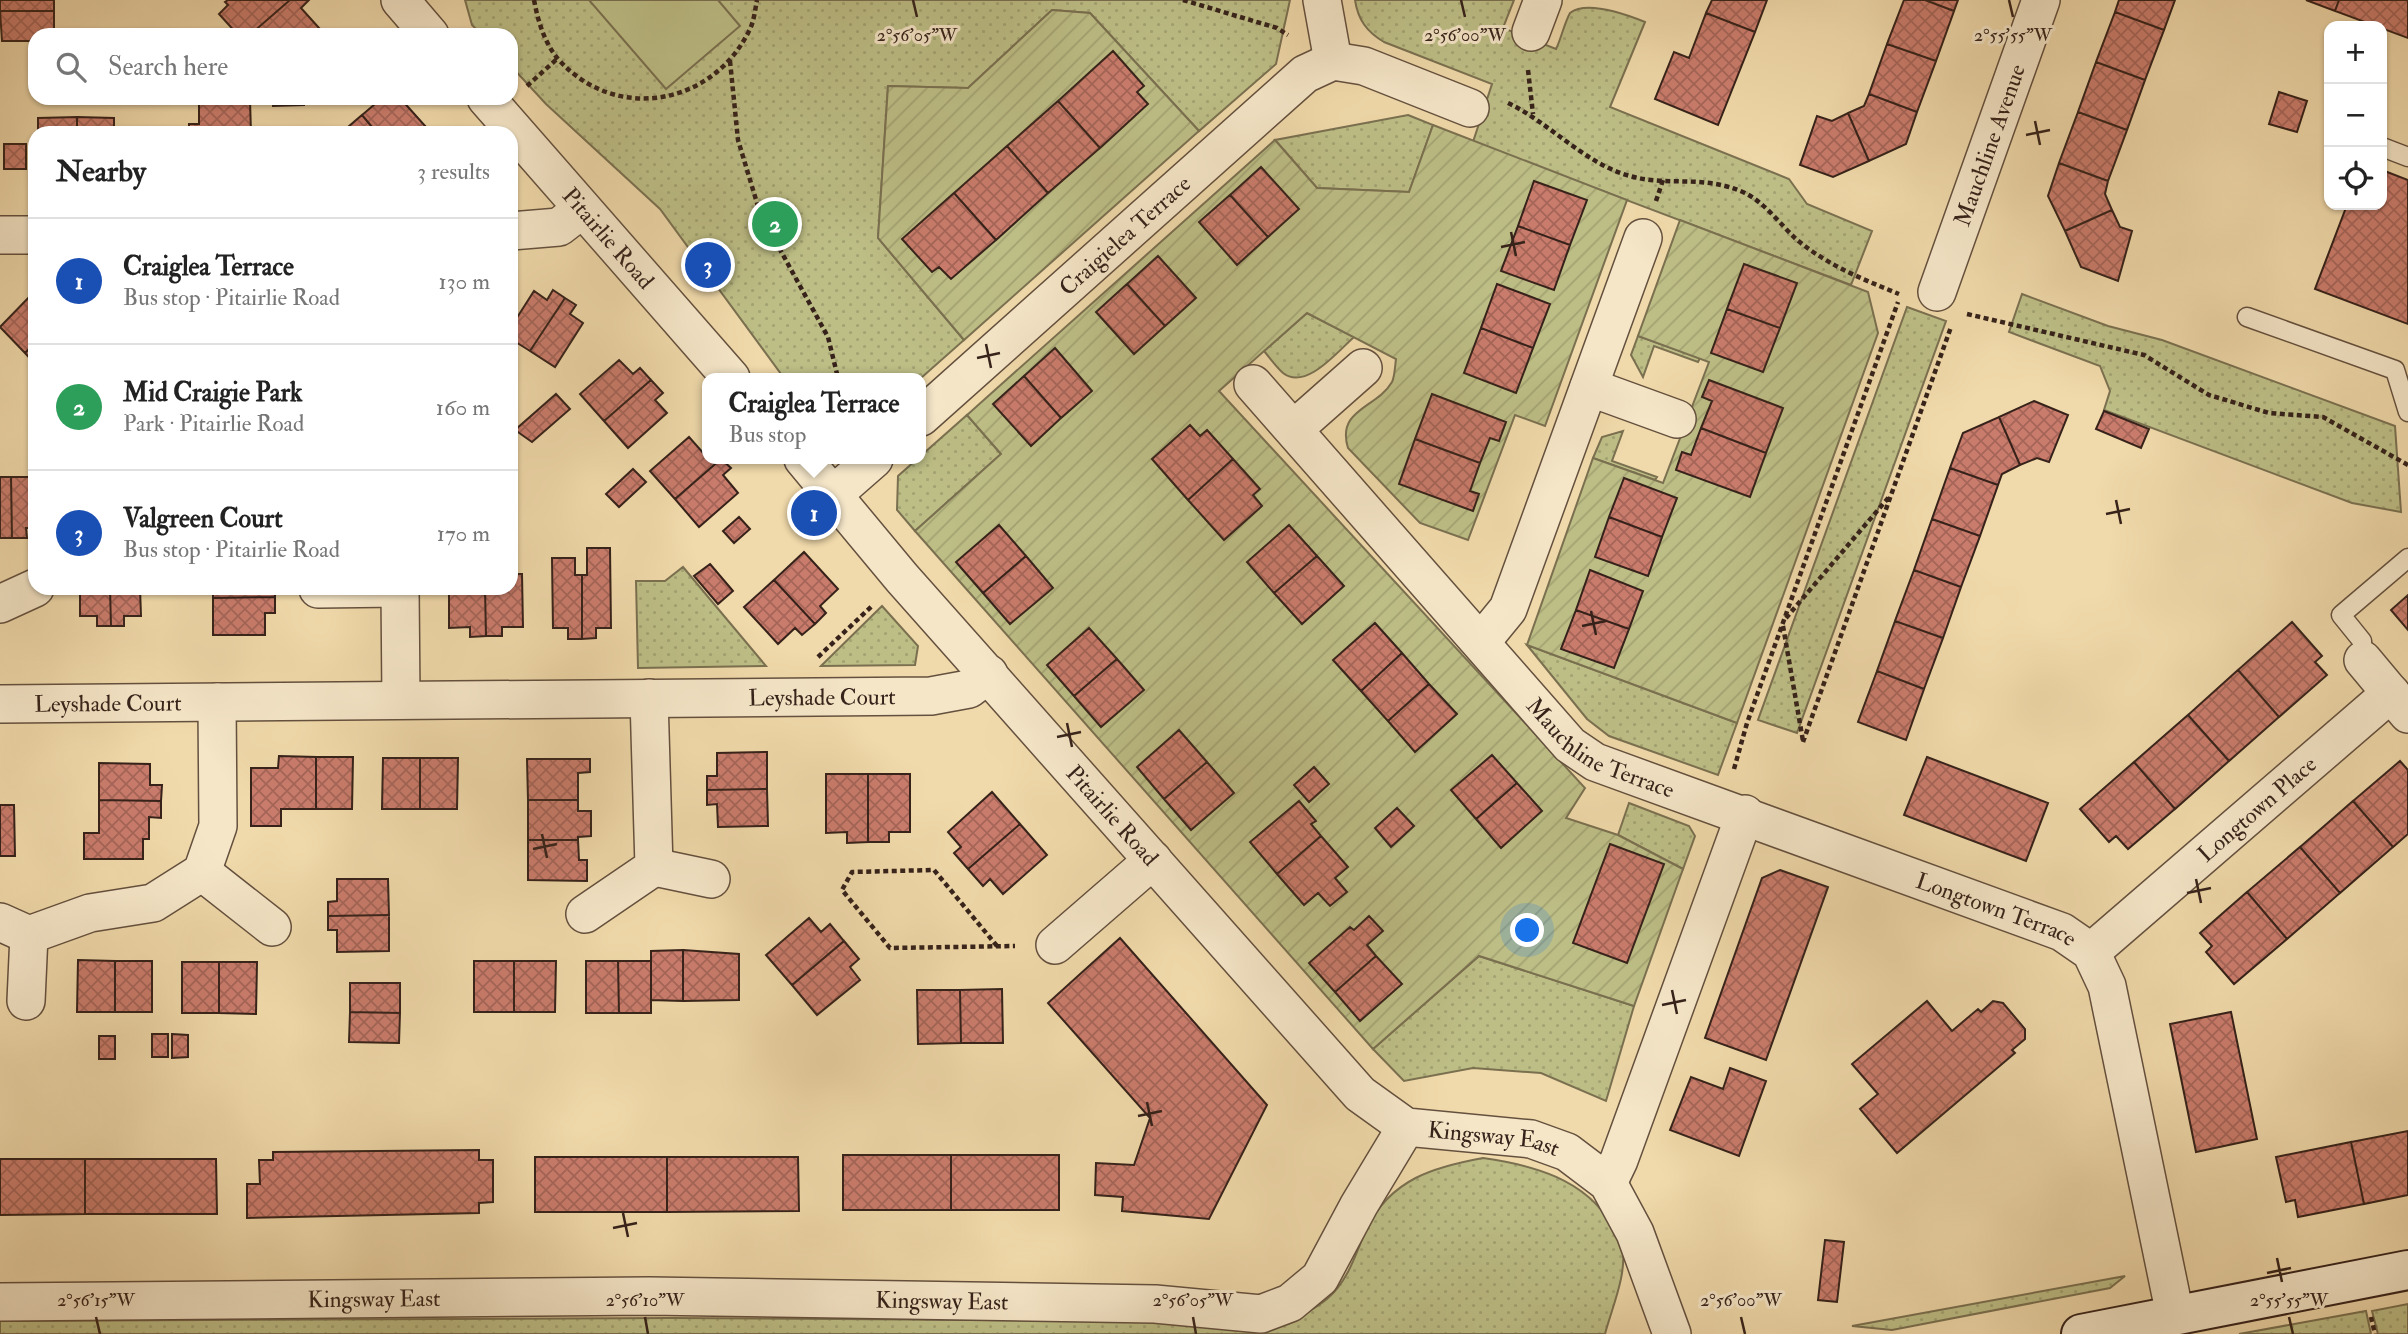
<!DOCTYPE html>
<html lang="en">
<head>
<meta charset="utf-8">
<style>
  body { margin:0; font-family:"IM FELL Double Pica",serif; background:#f6f6f6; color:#222 }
  .controls { position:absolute; right:21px; top:21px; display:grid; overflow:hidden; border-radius:14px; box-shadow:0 2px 5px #0004 }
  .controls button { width:63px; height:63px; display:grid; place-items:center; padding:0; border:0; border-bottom:2px solid #e0e0e0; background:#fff; color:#222; font:35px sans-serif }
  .you { position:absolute; left:1528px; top:931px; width:24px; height:24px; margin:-18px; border:5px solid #fff; border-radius:50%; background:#1a73e8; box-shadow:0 0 0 10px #1a73e833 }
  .badge { display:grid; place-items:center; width:46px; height:46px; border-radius:50%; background:#8f2418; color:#fff; font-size:23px; font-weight:700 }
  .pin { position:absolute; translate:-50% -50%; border:4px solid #fff; box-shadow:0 2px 7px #0006 }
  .popup { position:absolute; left:702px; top:373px; width:224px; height:91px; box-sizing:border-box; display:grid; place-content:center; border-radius:14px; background:#fff; filter:drop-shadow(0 2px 5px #0005); font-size:23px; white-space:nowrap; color:#767676 }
  .popup b { font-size:26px; color:#222 }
  .popup::after { content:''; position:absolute; left:50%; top:100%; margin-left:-14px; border:14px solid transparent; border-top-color:#fff }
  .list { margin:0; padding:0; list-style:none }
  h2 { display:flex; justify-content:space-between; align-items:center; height:91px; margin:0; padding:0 28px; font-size:30px }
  h2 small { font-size:23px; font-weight:400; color:#767676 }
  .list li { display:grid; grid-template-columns:46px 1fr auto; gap:21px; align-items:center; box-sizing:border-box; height:126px; padding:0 28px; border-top:2px solid #e0e0e0 }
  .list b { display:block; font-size:26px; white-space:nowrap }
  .list p { margin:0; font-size:23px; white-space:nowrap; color:#767676 }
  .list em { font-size:23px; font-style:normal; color:#767676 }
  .icon { flex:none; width:38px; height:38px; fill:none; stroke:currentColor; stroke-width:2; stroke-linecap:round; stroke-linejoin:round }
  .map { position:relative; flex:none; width:2408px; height:1334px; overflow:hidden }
  .search { position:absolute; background:#fff; box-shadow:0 2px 5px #0004; left:28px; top:28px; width:490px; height:77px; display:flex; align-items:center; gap:18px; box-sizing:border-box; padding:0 24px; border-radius:21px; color:#767676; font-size:26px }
  .panel { position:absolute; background:#fff; box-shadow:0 2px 5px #0004; left:28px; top:126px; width:490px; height:469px; border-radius:21px }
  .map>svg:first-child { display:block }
</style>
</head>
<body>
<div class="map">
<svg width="2408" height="1334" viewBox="0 0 2408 1334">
  <defs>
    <pattern id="grass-dots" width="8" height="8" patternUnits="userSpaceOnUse" patternTransform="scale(1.75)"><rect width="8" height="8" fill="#bdbe86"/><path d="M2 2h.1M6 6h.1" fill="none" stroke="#a3a373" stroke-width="1.8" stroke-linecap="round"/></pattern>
    <pattern id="garden-furrows" width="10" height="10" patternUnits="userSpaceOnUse" patternTransform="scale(1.75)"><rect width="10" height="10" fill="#bdbe86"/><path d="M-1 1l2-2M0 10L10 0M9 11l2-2" fill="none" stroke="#a3a373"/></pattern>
    <pattern id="building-cross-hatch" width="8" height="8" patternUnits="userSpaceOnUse" patternTransform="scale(1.75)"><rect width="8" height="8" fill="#ca7c6c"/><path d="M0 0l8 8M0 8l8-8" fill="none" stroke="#a56558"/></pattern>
  </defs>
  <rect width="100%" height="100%" fill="#f0d9aa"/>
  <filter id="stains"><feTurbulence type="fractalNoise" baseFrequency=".00286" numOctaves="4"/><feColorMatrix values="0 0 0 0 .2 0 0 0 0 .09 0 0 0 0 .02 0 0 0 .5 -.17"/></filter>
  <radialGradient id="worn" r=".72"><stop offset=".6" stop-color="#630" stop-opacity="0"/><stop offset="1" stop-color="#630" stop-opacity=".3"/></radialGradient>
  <path fill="url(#grass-dots)" stroke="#7a7050" stroke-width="2" d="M465 0H1290L1276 64 1199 131 1090 13 1052 10 968 88 888 86 878 238 964 340 921 378H784L660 209 546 104 511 66V35H482L472 25Z
    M1355 0H1514L1503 28 1556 49C1561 39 1564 24 1570 13 1587 0 1625 14 1645 22L1610 107 1789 179 1807 204 1872 231 1851 285 1473 142 1492 84 1384 42C1367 32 1358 20 1355 0Z
    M1408 115 1433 125 1409 192 1317 188 1275 140Z
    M2022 294 2108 326 2162 340 2395 426 2401 512 2352 503 2104 410 2110 391 2100 366 2009 332Z
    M1907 307 1946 321 1797 733 1758 720Z
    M1307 313 1354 337C1338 351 1306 391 1283 373 1276 367 1270 358 1264 351Z
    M1638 336 1700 358 1698 362 1654 346 1643 377 1631 355Z
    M967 415 1001 454 915 531 897 510 898 476Z
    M1623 431 1612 461 1657 477 1655 480 1593 458 1602 437Z
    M683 567 766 666 638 668 636 581H665Z
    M882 606 918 646 915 665 821 666Z
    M1527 645 1737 723 1718 775 1609 736 1587 719Z
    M1629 803 1689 826 1695 836 1683 869 1618 835Z
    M1479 956 1634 1006 1606 1101 1541 1073 1473 1068 1404 1081 1373 1049Z
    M1483 1158C1533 1165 1585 1179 1612 1225 1615 1231 1621 1238 1622 1244 1628 1273 1612 1307 1605 1334H0V1321L670 1318 1291 1322C1303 1314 1317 1308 1328 1298 1349 1280 1356 1252 1367 1228 1391 1179 1434 1167 1483 1158Z
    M2125 1276 2110 1288 1892 1330 1852 1326Z
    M2408 1304V1334H2378L2372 1311Z
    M2366 1311 2371 1334H2239Z"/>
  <path fill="url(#garden-furrows)" stroke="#7a7050" stroke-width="2" d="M1052 10 1090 13 1199 131 964 340 878 238 888 86 968 88Z
    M1433 125 1627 200 1545 426 1515 415 1468 540 1420 523 1348 448C1336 409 1377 408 1392 382 1395 376 1395 365 1396 359L1307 313 1219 391 1585 788 1566 818 1618 835 1683 869 1634 1006 1479 956 1373 1049 915 531 1001 454 967 415 1275 140 1317 188 1409 192Z
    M1680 220 1868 292 1878 333 1737 723 1527 645 1593 458 1663 483 1709 362 1638 336Z"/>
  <path fill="#bdbe86" stroke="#7a7050" stroke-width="2" d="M589 0H718L740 26 666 89Z"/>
  <path fill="url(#building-cross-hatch)" stroke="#36221a" stroke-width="2" d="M0 0H54V11H0Z
    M228 0H290L252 33 250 31 245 35H238L219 14 228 5 225 2Z
    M290 0H309L301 8 319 28 311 35H254L252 33Z
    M1712 0H1767L1755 32 1706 13Z
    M1904 0H1925L1954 11 1936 61 1887 44Z
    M1925 0H1958L1954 11Z
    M2119 0H2175L2164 30 2115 12Z
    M2306 0H2339L2335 11Z
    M2339 0H2408V38L2335 11Z
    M0 11H54V35H35V41H2Z
    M2115 12 2164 30 2145 80 2096 62Z
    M1706 13 1755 32 1718 125 1655 99 1674 52 1689 58Z
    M1887 44 1936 61 1917 112 1869 94Z
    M1113 51 1144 86 1137 92 1148 104 1100 148 1058 101Z
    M2096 62 2145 80 2127 130 2078 112Z
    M2279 92 2307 101 2297 132 2269 124Z
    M1869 94 1917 112 1906 144 1869 161 1848 113 1864 106Z
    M273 98H304V105L273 106Z
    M382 98H400L426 127 420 133H377L362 115Z
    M250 100 251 133H189V124H199V101Z
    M1058 101 1100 148 1048 193 1007 146Z
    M2078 112 2127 130 2108 181 2059 163Z
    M1848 113 1869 161 1833 177 1800 165 1817 116 1832 121Z
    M362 115 377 133H341Z
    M77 117V133H38V118Z
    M77 117 114 118V133H77Z
    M4 144H26V169H4Z
    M1007 146 1048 193 996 240 954 193Z
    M2059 163 2108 181 2105 194 2112 210 2065 231 2048 196Z
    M1261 167 1299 209 1268 237 1230 195Z
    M2382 170 2408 180V324L2315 289 2347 205H2382Z
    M1534 181 1587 200 1570 245 1518 226Z
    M954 193 996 240 951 279 939 267 932 272 902 239Z
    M1230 195 1268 237 1237 265 1199 222Z
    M2112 210 2120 227 2132 231 2118 281 2081 267 2065 231Z
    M1518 226 1570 245 1554 290 1501 271Z
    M1158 256 1196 298 1165 326 1127 284Z
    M1744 264 1797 283 1780 328 1727 309Z
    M1127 284 1165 326 1134 354 1096 312Z
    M1497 284 1550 304 1533 348 1481 328Z
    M553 290 565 298 530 351 511 339V327L534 291 547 300Z
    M35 291V343L25 353 0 327Z
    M565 298 576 305 570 314 583 323 555 367 530 351Z
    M1727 309 1780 328 1763 372 1711 353Z
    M1481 328 1533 348 1516 393 1464 373Z
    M35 343V364L25 353Z
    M1055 348 1092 391 1061 418 1024 376Z
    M619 360 633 374 640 368 651 380 604 421 580 394Z
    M1024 376 1061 418 1031 446 993 404Z
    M651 380 663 393 655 400 667 413 628 448 604 421Z
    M1709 380 1783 408 1766 453 1701 428 1712 401 1702 397Z
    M556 394 570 409 532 442 515 430Z
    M1432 394 1506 422 1499 441 1490 438 1480 463 1415 439Z
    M2034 401 2068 415 2049 462 2037 458 2020 465 1999 417Z
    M2104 411 2149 429 2141 448 2096 429Z
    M1999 417 2020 465 2002 474 1998 485 1950 468 1963 433Z
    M1190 425 1200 436 1207 430 1233 459 1188 500 1152 459Z
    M1701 428 1766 453 1750 497 1676 470 1682 452 1691 455Z
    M689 437 704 454 707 450V459H721L675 499 650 471Z
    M1415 439 1480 463 1470 491 1479 494 1473 511 1399 484Z
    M721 459 731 468 723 475 738 493 699 527 675 499Z
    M1233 459 1260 489 1253 495 1262 506 1224 540 1188 500Z
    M1950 468 1998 485 1980 536 1932 519Z
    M633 469 646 482 619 507 606 494Z
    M0 477H11L12 538H0Z
    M11 477H35V528H26L27 538H12Z
    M1624 478 1677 498 1662 537 1609 517Z
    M739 517 750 529 734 543 723 531Z
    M1609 517 1662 537 1648 576 1595 557Z
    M1932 519 1980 536 1961 587 1914 570Z
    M999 525 1026 556 983 593 956 562Z
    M1289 525 1317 556 1274 593 1247 562Z
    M587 548H610L611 628H596V638L582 639V575H587Z
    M804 552 838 589 820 606 826 613 815 624 774 580Z
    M1026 556 1053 588 1010 624 983 593Z
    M1317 556 1344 586 1302 624 1274 593Z
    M552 558H575V575H582V639H568V628H553Z
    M710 564 733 591 718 604 694 576Z
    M1590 570 1643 591 1629 629 1576 610Z
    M1914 570 1961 587 1943 638 1895 621Z
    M511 574H522L523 627H502V636H486L485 588H511Z
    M774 580 815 624 802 635 795 628 778 644 744 607Z
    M80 588H110L111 626H97V616H80Z
    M110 588H140L141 616H124V626H111Z
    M213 588H275V597L213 598Z
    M449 588H485L486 636 470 637V627L449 628Z
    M2408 595V630L2391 610Z
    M275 597V613H265V635H213V598Z
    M1576 610 1629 629 1614 668 1561 649Z
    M1895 621 1943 638 1924 689 1877 671Z
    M2292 622 2322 656 2315 662 2327 675 2279 717 2238 670Z
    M1375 623 1402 653 1361 691 1333 660Z
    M1089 628 1117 659 1074 696 1047 665Z
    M1402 653 1429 684 1388 721 1361 691Z
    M1117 659 1144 690 1101 727 1074 696Z
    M2238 670 2279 717 2229 761 2188 715Z
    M1877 671 1924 689 1906 740 1858 722Z
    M1429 684 1457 714 1415 752 1388 721Z
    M2188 715 2229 761 2175 809 2134 762Z
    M1179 730 1207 762 1164 799 1137 767Z
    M767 752V789L707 790V776H717V753Z
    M1492 755 1517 783 1476 819 1451 790Z
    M279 756 316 757V809H281V826H251V768H278Z
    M316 757H353L352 809H316Z
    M1927 757 2048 803 2026 861 1904 815Z
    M383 758H420V809H382Z
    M420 758H458L457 809H420Z
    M527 759H590V772L578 773V800H528Z
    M2400 761 2408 770V834L2393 847 2353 801Z
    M1207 762 1234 793 1191 830 1164 799Z
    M2134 762 2175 809 2128 849 2116 836 2109 842 2080 809Z
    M99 763 150 764V785H162L161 801 99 800Z
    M1314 767 1329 784 1309 802 1294 785Z
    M826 774H868V842L847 843V832L826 833Z
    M868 774H910V832H889V842H868Z
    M1517 783 1542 811 1501 848 1476 819Z
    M767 789 768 826 718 827 717 804 707 805V790Z
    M992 792 1020 824 968 869 954 853 961 847 948 832Z
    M99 800 161 801V818L149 817V839H143V859H84V833H99Z
    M528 800H578V811H591V836L578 837V840H528Z
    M1299 801 1316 821 1311 824 1321 836 1277 874 1250 842Z
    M2353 801 2393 847 2340 893 2300 847Z
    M0 805H14L15 856H0Z
    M1397 808 1414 826 1391 847 1375 828Z
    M1020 824 1047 855 1003 894 990 879 983 886 968 869Z
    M1321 836 1348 867 1335 878 1347 892 1330 906 1318 893 1304 905 1277 874Z
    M528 840H578L579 860H587V881L528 880Z
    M1610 844 1664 864 1627 963 1573 943Z
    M2300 847 2340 893 2287 939 2247 892Z
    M1780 870 1828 887 1766 1060 1705 1038 1762 878Z
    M337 879H388L389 915 328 916V902L337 901Z
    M2247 892 2287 939 2234 984 2206 952 2212 946 2200 933Z
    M389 915V951L337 952V930H328V916Z
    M1369 916 1383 931 1367 945 1376 956 1335 992 1309 963 1350 927 1354 930Z
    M809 918 821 932 830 924 844 941 792 985 766 955Z
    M1120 938 1267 1105 1209 1219 1122 1211 1123 1197 1095 1195 1096 1163 1134 1165 1150 1118 1048 1003Z
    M844 941 859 959 850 967 860 980 817 1015 792 985Z
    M683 950 739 954V1000L683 1001Z
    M683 950V1001L651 1000V951Z
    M1376 956 1402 984 1360 1021 1335 992Z
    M78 960 115 961V1012H77Z
    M115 961H152V1012H115Z
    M474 961H514V1012H474Z
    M514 961H556L555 1012H514Z
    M586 961H618L619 1013H586Z
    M618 961H651V1013H619Z
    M182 962H219V1013H182Z
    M219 962H257L256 1014 219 1013Z
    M350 983H400V1013L350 1012Z
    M1002 989 1003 1043H961L960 990Z
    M917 990H960L961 1043 918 1044Z
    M1927 1001 1952 1031 1978 1009 1981 1012 1993 1001 2003 1003 2025 1029V1039L2012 1050 2015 1053 1897 1153 1860 1109 1878 1094 1852 1064Z
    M350 1012 400 1013 399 1043 349 1042Z
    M2231 1012 2257 1139 2196 1152 2170 1024Z
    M152 1034H168V1057H152Z
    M172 1034 188 1035V1057L172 1058Z
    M99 1036H115V1059H99Z
    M1730 1068 1766 1081 1739 1156 1670 1130 1691 1077 1723 1089Z
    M2408 1131V1195L2364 1204 2351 1142Z
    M2351 1142 2364 1204 2298 1217 2295 1200 2286 1202 2276 1157Z
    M479 1150V1160H493V1202L479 1203V1213L247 1218V1184H260L259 1160H273V1152Z
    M843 1155H951V1210H843Z
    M951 1155H1059V1210H951Z
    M535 1157H667V1212H535Z
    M667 1157H798L799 1211 667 1212Z
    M0 1159H85V1214L0 1215Z
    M85 1159H216L217 1214H85Z
    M1825 1240 1844 1242 1837 1302 1818 1300Z"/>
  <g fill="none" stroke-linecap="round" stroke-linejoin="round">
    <defs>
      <path id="lane" d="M2382 147 2408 157
        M2247 317 2395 370 2408 412
        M2363 660 2362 641 2341 615 2408 558"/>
      <g id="street">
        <path d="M400 0 430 35"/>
        <path d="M1322 0 1333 61"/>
        <path d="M1531 32 1543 0"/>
        <path id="s1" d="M486 98 731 378"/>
        <path d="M511 231 559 227 581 210"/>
        <path d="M0 235H35"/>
        <path id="s2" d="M1937 292 2041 0"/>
        <path id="s3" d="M1253 384 1570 745 1595 762 2062 932 2091 952 2107 986 2175 1315"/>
        <path d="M1589 387 1677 419"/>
        <path id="s4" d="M921 417 1305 74 1333 61 1364 66 1470 108"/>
        <path d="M1294 429 1363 368"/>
        <path id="s5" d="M803 459 902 578 1360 1094 1406 1127 1531 1139 1567 1152 1608 1183 1635 1233 1672 1334"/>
        <path d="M834 494 874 459"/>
        <path d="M318 589 400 588 401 700"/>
        <path d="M0 604 35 588"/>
        <path d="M1481 642 1508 609 1643 238"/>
        <path d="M2363 660 2408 714"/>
        <path id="s6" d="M0 704 931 696 969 689 989 674"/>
        <path d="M654 867 711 879"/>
        <path d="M202 872 272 927"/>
        <path d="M585 914 654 867 649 698"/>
        <path d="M0 922 29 935 90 913 153 903 202 872 218 826 217 702"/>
        <path d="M1055 945 1153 860"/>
        <path id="s7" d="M2091 952 2391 693"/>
        <path d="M26 1001 29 935"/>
        <path d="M1608 1183 1619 1160 1745 814"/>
        <path id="s8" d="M0 1302 649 1296 1155 1304 1261 1314 1290 1303 1320 1278 1359 1205 1406 1127"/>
      </g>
      <path id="secondary" d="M2081 1334 2408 1270"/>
    </defs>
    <use href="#lane" stroke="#64503e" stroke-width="21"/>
    <use href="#street" stroke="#64503e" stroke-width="40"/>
    <use href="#secondary" stroke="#36221a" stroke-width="42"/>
    <path stroke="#36221a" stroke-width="4.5" stroke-dasharray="5 3.5" stroke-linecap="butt" d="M534 0C538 21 544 42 558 59 615 123 712 106 749 31 754 22 755 10 757 0
      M1183 0 1277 28 1288 35
      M730 61 738 140 760 213 828 337 838 378
      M1528 70 1533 114
      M527 86 558 58
      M1508 103C1550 123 1585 164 1630 176 1669 187 1704 174 1745 193 1764 202 1781 225 1796 239 1827 265 1862 279 1899 294
      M1656 201 1663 180
      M1967 314 2144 355 2209 395 2269 413 2323 417 2408 465
      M1786 618 1889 497
      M1783 626 1803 741
      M818 657 873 605
      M1803 742 1951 327
      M1734 769 1747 723 1898 302
      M997 946 934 870 852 872 842 890 890 948 1015 946
      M2371 1317 2375 1334"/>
    <use href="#lane" stroke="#f5e6c8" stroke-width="18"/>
    <use href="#street" stroke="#f5e6c8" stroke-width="37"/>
    <use href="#secondary" stroke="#f5e6c8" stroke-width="38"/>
  </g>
  <path fill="none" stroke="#36221a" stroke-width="2.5" d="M913 0 917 17M1461 0 1465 17M2009 0 2013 17M2035 121 2040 145M2026 135 2050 130M1511 232 1516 256M1501 247 1525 242M986 344 991 368M977 358 1000 353M2116 500 2121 524M2106 514 2130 509M1591 611 1596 635M1582 626 1606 621M1067 723 1072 747M1057 737 1081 732M542 834 547 858M533 849 557 844M2196 879 2201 903M2187 893 2211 888M1672 990 1677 1014M1662 1005 1686 1000M1147 1102 1152 1126M1138 1116 1162 1111M623 1213 628 1237M613 1228 637 1223M2277 1258 2282 1282M2267 1273 2291 1268M96 1317 100 1334M645 1317 648 1334M1193 1317 1196 1334M1741 1317 1745 1334M2289 1317 2293 1334"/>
  <g text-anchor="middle" stroke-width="6" stroke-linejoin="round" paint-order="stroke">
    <g font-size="23" fill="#36221a" stroke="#f5e6c8">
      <text dy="8" stroke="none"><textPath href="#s2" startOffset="156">Mauchline Avenue</textPath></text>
      <text dy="8" stroke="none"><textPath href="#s4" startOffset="273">Craigielea Terrace</textPath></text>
      <text dy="8" stroke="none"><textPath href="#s1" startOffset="186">Pitairlie Road</textPath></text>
      <text dy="8" stroke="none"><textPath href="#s6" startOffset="822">Leyshade Court</textPath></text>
      <text dy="8" stroke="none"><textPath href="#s6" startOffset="108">Leyshade Court</textPath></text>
      <text dy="8" stroke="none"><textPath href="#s3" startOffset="508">Mauchline Terrace</textPath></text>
      <text dy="8" stroke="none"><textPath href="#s7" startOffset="219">Longtown Place</textPath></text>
      <text dy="8" stroke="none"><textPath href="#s5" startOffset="472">Pitairlie Road</textPath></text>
      <text dy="8" stroke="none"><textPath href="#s3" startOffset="938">Longtown Terrace</textPath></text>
      <text dy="8" stroke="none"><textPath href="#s5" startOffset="990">Kingsway East</textPath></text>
      <text dy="8" stroke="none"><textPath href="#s8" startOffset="374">Kingsway East</textPath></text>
      <text dy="8" stroke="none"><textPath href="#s8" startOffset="942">Kingsway East</textPath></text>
    </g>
  </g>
  <g font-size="18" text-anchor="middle" fill="#36221a" stroke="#f5e6c8" stroke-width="6" stroke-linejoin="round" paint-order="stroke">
    <text x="917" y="41">2°56'05"W</text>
    <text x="1465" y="41">2°56'00"W</text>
    <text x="2013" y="41">2°55'55"W</text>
    <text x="96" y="1306">2°56'15"W</text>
    <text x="645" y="1306">2°56'10"W</text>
    <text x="1193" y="1306">2°56'05"W</text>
    <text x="1741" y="1306">2°56'00"W</text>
    <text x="2289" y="1306">2°55'55"W</text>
  </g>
  <rect width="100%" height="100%" filter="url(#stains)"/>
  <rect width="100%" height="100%" fill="url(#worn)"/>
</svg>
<div class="controls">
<button>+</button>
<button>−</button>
<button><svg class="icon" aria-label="locate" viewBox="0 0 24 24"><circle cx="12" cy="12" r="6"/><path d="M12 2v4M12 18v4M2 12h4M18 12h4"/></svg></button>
</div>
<div class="you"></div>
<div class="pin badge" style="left:814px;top:513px;background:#1a4fb4">1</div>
<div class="popup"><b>Craiglea Terrace</b>Bus stop</div>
<div class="pin badge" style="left:775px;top:224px;background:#2e9e5b">2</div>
<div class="pin badge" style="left:708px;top:265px;background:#1a4fb4">3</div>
<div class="search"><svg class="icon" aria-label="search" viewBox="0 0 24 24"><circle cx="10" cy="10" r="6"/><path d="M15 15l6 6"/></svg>Search here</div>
<section class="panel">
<h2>Nearby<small>3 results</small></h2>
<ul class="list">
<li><span class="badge" style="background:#1a4fb4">1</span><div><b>Craiglea Terrace</b><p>Bus stop · Pitairlie Road</p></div><em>130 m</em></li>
<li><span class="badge" style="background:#2e9e5b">2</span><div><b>Mid Craigie Park</b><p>Park · Pitairlie Road</p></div><em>160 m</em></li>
<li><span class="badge" style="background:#1a4fb4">3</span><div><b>Valgreen Court</b><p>Bus stop · Pitairlie Road</p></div><em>170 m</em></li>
</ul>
</section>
</div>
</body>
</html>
